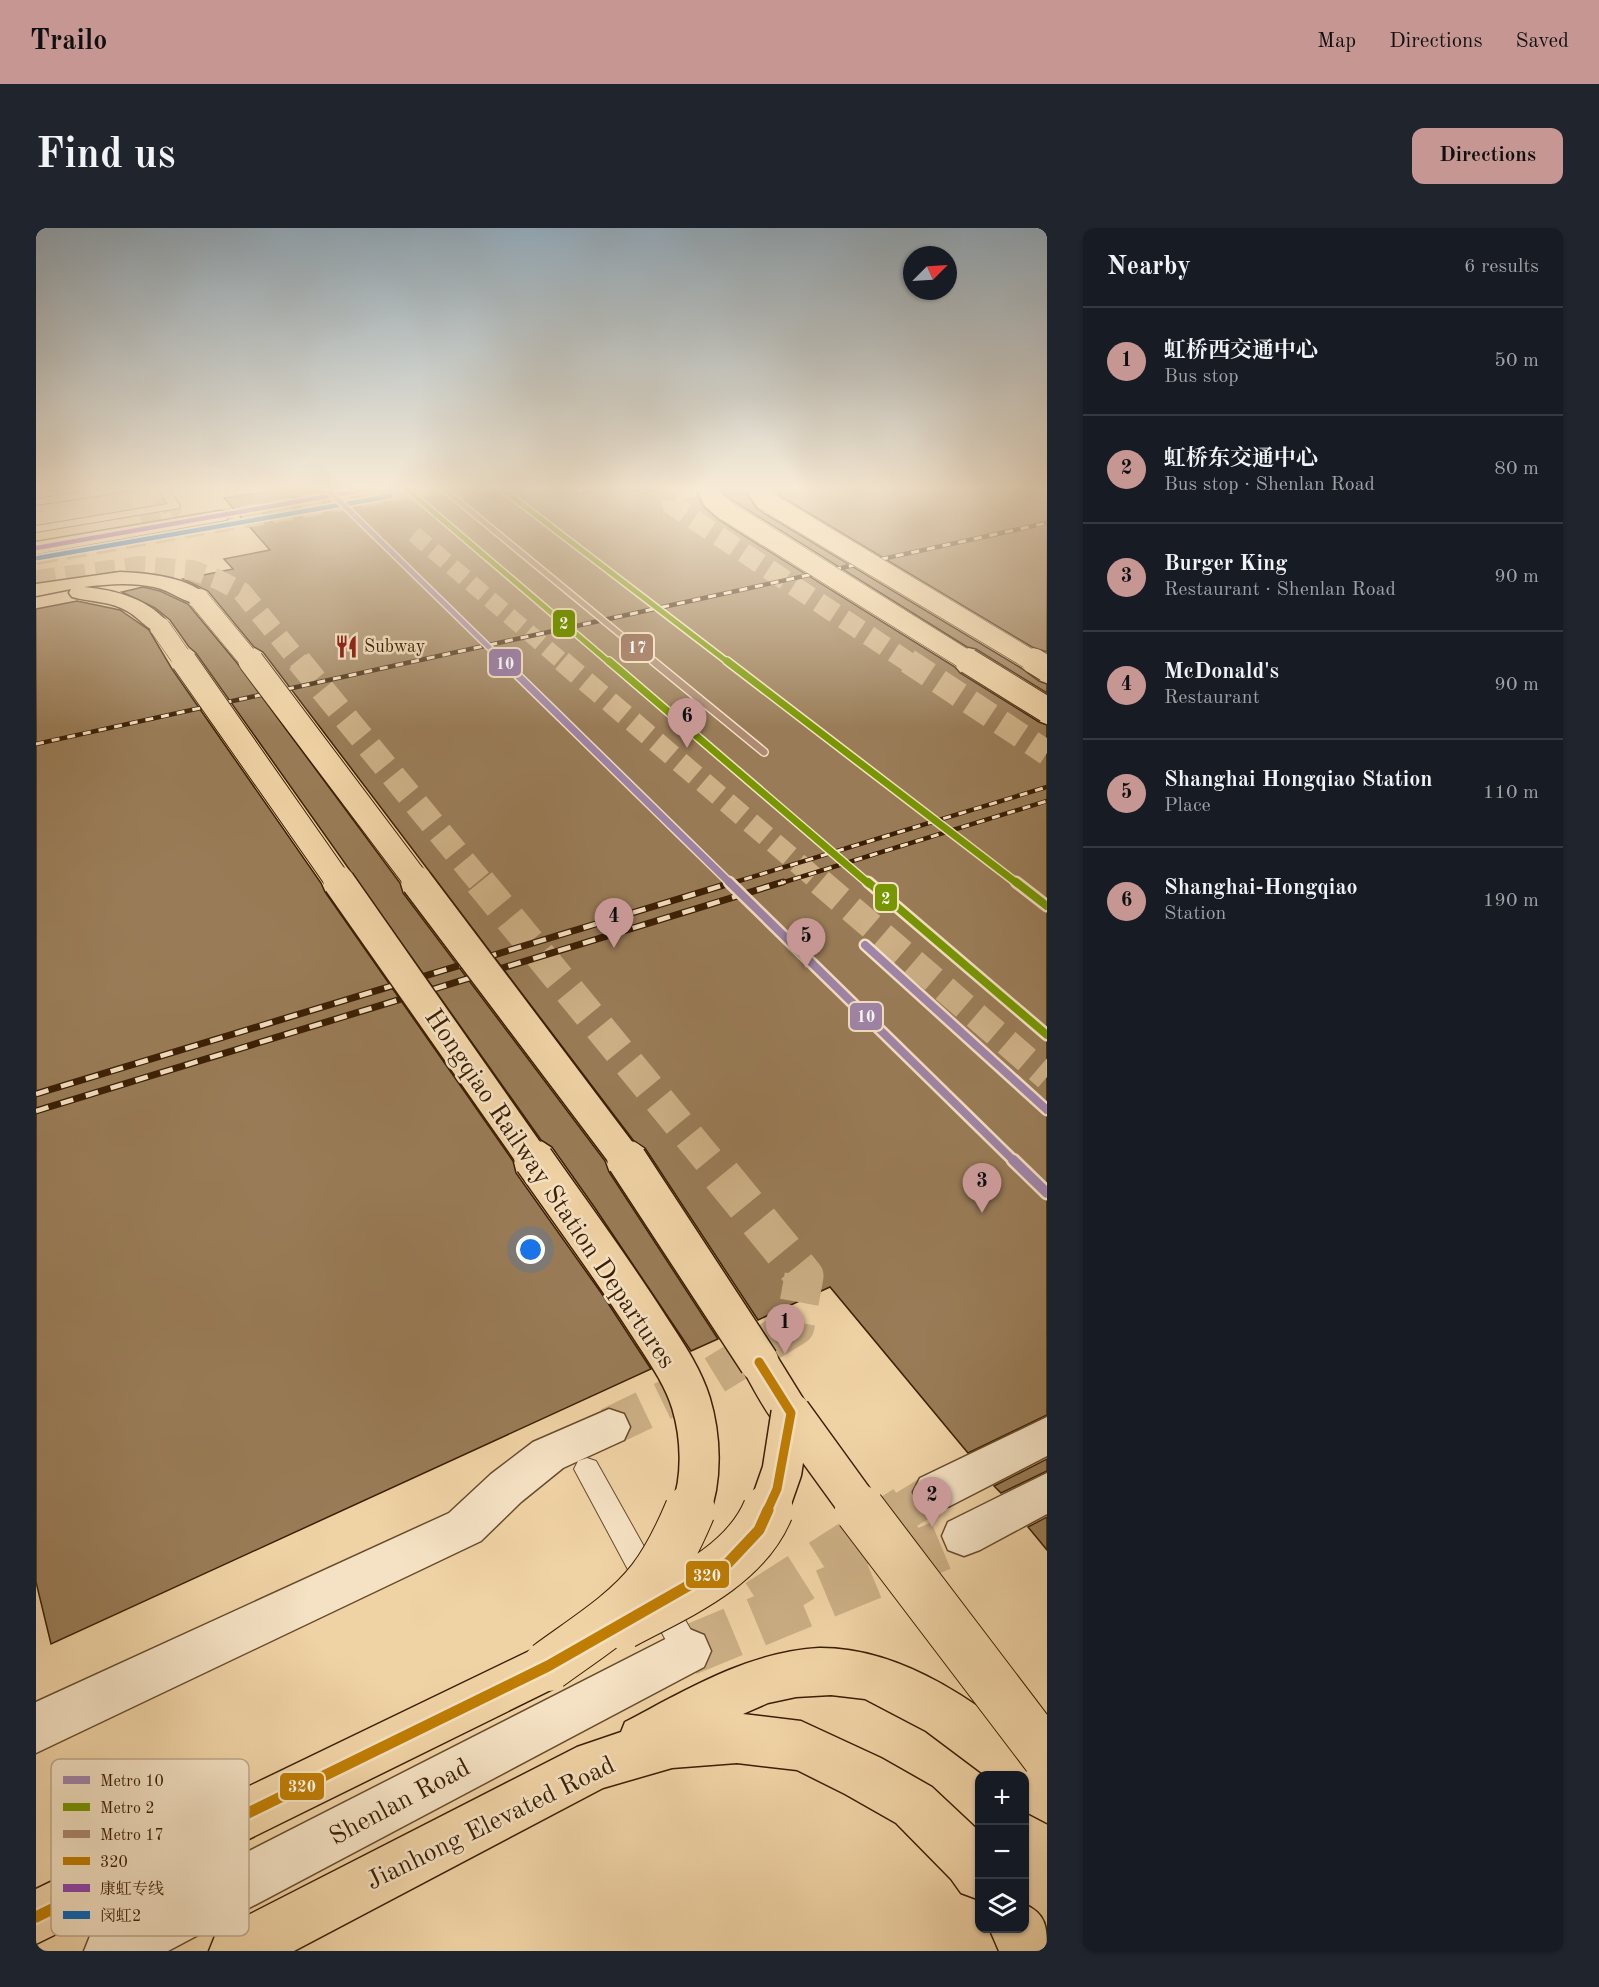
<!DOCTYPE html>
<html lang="en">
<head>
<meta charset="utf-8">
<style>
  body { margin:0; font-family:"Old Standard TT","Noto Serif SC",serif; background:#20242c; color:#f1f3f6 }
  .controls { position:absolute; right:18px; bottom:18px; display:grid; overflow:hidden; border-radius:12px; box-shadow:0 2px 4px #0004 }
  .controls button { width:54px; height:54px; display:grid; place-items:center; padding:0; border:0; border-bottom:2px solid #363941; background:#171b24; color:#f1f3f6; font:30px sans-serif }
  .compass { position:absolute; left:867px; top:18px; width:54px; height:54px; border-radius:50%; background:#171b24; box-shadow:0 2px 4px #0004; rotate:66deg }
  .you { position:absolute; left:495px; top:1022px; width:21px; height:21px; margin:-15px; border:4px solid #fff; border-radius:50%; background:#1a73e8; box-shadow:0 0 0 9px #1a73e833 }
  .badge { display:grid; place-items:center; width:39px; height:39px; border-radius:50%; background:#c59692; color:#111; font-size:20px; font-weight:700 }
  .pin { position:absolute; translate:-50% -50px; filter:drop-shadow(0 2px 3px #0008) }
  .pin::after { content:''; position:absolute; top:32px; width:21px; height:18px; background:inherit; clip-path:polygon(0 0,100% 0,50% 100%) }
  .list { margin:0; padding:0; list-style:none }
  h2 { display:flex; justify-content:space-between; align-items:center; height:78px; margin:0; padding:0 24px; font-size:26px }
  h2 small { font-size:20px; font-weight:400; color:#9ea1a6 }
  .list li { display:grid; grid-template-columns:39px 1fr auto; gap:18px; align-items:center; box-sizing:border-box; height:108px; padding:0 24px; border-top:2px solid #363941 }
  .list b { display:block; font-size:22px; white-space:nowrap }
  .list p { margin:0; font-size:20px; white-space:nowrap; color:#9ea1a6 }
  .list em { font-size:20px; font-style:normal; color:#9ea1a6 }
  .icon { flex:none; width:33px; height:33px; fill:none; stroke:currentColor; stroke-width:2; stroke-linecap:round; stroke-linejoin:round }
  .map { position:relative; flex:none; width:1011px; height:1723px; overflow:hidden; border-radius:12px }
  header { display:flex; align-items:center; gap:36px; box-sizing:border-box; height:84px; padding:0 30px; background:#c59692; color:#111 }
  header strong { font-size:28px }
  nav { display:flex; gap:33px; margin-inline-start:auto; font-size:21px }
  .intro { display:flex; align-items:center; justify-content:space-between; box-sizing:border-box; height:144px; padding:0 36px }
  h1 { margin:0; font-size:42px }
  .button { padding:15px 27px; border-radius:12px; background:#c59692; color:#111; font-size:21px; font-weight:700 }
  main { display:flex; gap:36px; padding:0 36px }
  aside { flex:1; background:#171b24; border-radius:12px; box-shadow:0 2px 4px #0004 }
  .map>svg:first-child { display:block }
</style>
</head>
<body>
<header>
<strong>Trailo</strong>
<nav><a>Map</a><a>Directions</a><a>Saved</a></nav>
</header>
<div class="intro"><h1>Find us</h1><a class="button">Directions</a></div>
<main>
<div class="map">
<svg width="1011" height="1723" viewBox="0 0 1011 1723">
  <rect width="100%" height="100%" fill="#f0d3a5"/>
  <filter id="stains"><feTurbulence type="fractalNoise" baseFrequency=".00333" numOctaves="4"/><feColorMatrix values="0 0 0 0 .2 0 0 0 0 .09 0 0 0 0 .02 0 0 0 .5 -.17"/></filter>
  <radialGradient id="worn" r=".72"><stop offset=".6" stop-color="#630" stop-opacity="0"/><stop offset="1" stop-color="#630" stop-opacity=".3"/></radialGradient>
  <path fill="#997c57" stroke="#3b1e03" stroke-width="1.5" d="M226 258H541V266L582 258H595L605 265 640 258H659L666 277 683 292 919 439 924 445 1003 494 1011 497V1187L932 1225 794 1059 722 1092 609 920 597 912 227 424 218 419 172 363 147 351 197 341 188 331 234 322 188 270 230 264Z
    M684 258H707L721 281 985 440 1003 453 1011 456V465L940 421 931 419 696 272 687 265Z
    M734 258H1011V424L996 419 746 269Z
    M107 359 124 363 152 376 201 435 364 655 367 665 569 933 573 944 682 1111 655 1123 559 980 516 919 505 912 160 425 153 419 134 392 119 380 86 364Z
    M41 373 84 382 113 402 136 441 285 655 289 664 477 933 480 945 566 1066 615 1141 15 1416 0 1354V381Z
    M1011 1231V1243L965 1265 958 1258Z
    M1011 1289V1322L992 1299Z"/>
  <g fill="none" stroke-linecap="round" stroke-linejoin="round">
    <path stroke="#ccaf85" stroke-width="17" stroke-dasharray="17 8" stroke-linecap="butt" d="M378 306 528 435"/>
    <path stroke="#ccaf85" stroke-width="21" stroke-dasharray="21 10" stroke-linecap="butt" d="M526 433 786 656"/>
    <path stroke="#ccaf85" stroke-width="27" stroke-dasharray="27 14" stroke-linecap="butt" d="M784 654 1011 849"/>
    <path stroke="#ccaf85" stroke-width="20" stroke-dasharray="20 10" stroke-linecap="butt" d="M657 258 636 265V277L874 435
      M0 352 105 338 156 342 181 351 206 364 264 435"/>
    <path stroke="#ccaf85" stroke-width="25" stroke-dasharray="25 12" stroke-linecap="butt" d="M263 433 446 656
      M872 433 1011 525"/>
    <path stroke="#ccaf85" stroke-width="31" stroke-dasharray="31 16" stroke-linecap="butt" d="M444 654 674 934"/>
    <path stroke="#ccaf85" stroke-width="39" stroke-dasharray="39 20" stroke-linecap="butt" d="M573 1199 669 1153 759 1098 768 1048 673 932"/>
    <path stroke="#ccaf85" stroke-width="20" stroke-dasharray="20 10" stroke-linecap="butt" d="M105 292 128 287 136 281 119 258
      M0 327 391 258"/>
    <path stroke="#ccaf85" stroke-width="39" stroke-dasharray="39 20" stroke-linecap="butt" d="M868 1283 899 1264"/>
    <path stroke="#ccaf85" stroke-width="50" stroke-dasharray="50 25" stroke-linecap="butt" d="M723 1376 871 1282
      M651 1423 928 1308"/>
    <path stroke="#ccaf85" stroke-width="20" stroke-dasharray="20 10" stroke-linecap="butt" d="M147 297 387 258"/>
    <defs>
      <path id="service" d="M84 258H113L108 261 0 277V271Z
        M120 258H131L144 278 143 280 0 304V298L132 276Z
        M551 1230 560 1233 661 1413 665 1423 661 1433 651 1437 641 1433 538 1241 542 1233Z"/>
      <path id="minor" d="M573 1181 588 1186 594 1199 588 1212 527 1240 485 1274 445 1313 0 1525V1474L413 1285 455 1246 497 1214Z"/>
      <path id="tertiary" d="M184 283 190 284 193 288 190 292 0 326V314Z
        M1011 1189V1228L914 1278 899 1283 884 1278 877 1264 884 1250Z
        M1011 1245V1286L944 1322 928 1328 912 1322 906 1308 912 1294Z
        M651 1400 668 1407 675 1423 668 1439 132 1723H48L56 1703Z"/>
      <path id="trunk" d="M84 344C109 345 158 349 173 371L170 375C153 380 136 362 118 359 95 354 72 356 48 359 80 362 115 371 135 399L131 403C114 408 106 391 91 383 74 373 55 374 36 369L33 365 35 361 0 368V356Z
        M723 1117 737 1122 776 1185 770 1197C760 1201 753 1204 743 1198 734 1194 709 1145 703 1134L709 1122Z
        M512 1414 529 1421 536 1438 529 1455 0 1716V1661Z
        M783 1420C868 1419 950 1479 1011 1534V1595L988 1583V1548H950L890 1503 829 1471 795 1467 760 1469 732 1475 707 1486 765 1493 845 1530 896 1559 944 1604V1672L925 1665 915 1651 860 1595 809 1566 761 1542 701 1535 636 1540 567 1560 258 1723H173L181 1703 541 1519 585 1504 589 1494C650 1462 712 1424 783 1420Z
        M988 1676C1011 1686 1011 1700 1011 1723H963L953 1700H988Z"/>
    </defs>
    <use href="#service" stroke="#684b2c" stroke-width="2"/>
    <use href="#minor" stroke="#684b2c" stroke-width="3"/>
    <use href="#tertiary" stroke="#684b2c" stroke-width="3"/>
    <use href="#trunk" stroke="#3b1e03" stroke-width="3"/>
    <use href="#service" fill="#f5e2c4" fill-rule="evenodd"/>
    <use href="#minor" fill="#f5e2c4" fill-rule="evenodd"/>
    <use href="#tertiary" fill="#f5e2c4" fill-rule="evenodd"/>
    <use href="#trunk" fill="#f0d3a5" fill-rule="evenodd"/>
    <defs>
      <path id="rail-far1" d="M0 516 1011 295
        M693 656 1011 559
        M742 656 1011 573"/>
      <path id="rail" d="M0 866 698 654
        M0 883 747 654"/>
    </defs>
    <use href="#rail-far1" stroke="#3b1e03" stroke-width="4.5"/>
    <use href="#rail" stroke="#3b1e03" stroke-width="7"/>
    <use href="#rail-far1" stroke="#f5e2c4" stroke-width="3" stroke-dasharray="8" stroke-linecap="butt"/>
    <use href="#rail" stroke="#f5e2c4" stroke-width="4.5" stroke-dasharray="13" stroke-linecap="butt"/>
    <defs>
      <path id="trunk-bridge-far4" d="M671 258 677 272 689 282 935 435
        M719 258 728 271 740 279 1000 435
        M163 371 216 435
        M124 399 149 435"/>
      <path id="trunk-bridge-far3" d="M148 433 304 656
        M215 433 383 656
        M932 433 1011 482
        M998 433 1011 441"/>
      <path id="trunk-bridge-far2" d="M303 654 499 934
        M381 654 592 934"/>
      <path id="trunk-bridge-far1" d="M498 932C536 986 575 1039 611 1095 627 1120 646 1146 655 1175 665 1208 667 1251 654 1283
        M591 932 723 1134
        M755 1185 826 1283
        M732 1283 746 1243 755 1185"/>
      <path id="trunk-bridge" d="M824 1282 1011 1528
        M587 1396C639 1368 708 1340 732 1282
        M512 1438C547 1412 589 1387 616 1352 632 1331 644 1306 654 1282"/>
    </defs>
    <use href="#trunk-bridge-far4" stroke="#3b1e03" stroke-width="21" stroke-linecap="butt"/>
    <use href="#trunk-bridge-far3" stroke="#3b1e03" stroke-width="27" stroke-linecap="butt"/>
    <use href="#trunk-bridge-far2" stroke="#3b1e03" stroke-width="34" stroke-linecap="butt"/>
    <use href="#trunk-bridge-far1" stroke="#3b1e03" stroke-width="42" stroke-linecap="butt"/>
    <use href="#trunk-bridge" stroke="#3b1e03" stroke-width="52" stroke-linecap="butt"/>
    <use href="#trunk-bridge-far4" stroke="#f0d3a5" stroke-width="20"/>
    <use href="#trunk-bridge-far3" stroke="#f0d3a5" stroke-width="25"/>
    <use href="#trunk-bridge-far2" stroke="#f0d3a5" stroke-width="31"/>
    <use href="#trunk-bridge-far1" stroke="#f0d3a5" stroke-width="39"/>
    <use href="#trunk-bridge" stroke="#f0d3a5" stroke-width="50"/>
    <defs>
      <path id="bus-1-far1" d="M723 1134 755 1185 741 1261 731 1283"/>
      <path id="bus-1" d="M0 1689 512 1438 692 1335 723 1302 732 1282"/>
      <path id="bus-2" d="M0 320 350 258"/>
      <path id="bus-3" d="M2 330 355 268"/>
    </defs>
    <use href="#bus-1-far1" stroke="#f5e2c4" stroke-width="14"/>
    <use href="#bus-1" stroke="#f5e2c4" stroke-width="16"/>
    <use href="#bus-2" stroke="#f5e2c4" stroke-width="8"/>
    <use href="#bus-3" stroke="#f5e2c4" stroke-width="8"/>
    <use href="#bus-1-far1" stroke="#bf7d01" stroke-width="9"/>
    <use href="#bus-1" stroke="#bf7d01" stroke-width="11"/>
    <use href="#bus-2" stroke="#8e44ad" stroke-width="4.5"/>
    <use href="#bus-3" stroke="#0065bd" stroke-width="4.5"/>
    <defs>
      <path id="metro-1-far3" d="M288 258 469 435"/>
      <path id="metro-1-far2" d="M467 433 695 656"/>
      <path id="metro-1-far1" d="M693 654 979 934
        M829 717 1011 882"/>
      <path id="metro-1" d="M977 932 1011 965"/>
      <path id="metro-2-far2" d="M367 258 574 435
        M462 258 693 435"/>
      <path id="metro-2-far1" d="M573 433 833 656
        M691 433 982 656"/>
      <path id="metro-2" d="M832 654 1011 807
        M980 654 1011 678"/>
      <path id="metro-3-far1" d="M404 258 619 435"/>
      <path id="metro-3" d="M617 433 728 524"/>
    </defs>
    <use href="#metro-1-far3" stroke="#f5e2c4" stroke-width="8"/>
    <use href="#metro-1-far2" stroke="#f5e2c4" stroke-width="10"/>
    <use href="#metro-1-far1" stroke="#f5e2c4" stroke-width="13"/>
    <use href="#metro-1" stroke="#f5e2c4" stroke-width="15"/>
    <use href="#metro-2-far2" stroke="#f5e2c4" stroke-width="8"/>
    <use href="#metro-2-far1" stroke="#f5e2c4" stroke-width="10"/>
    <use href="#metro-2" stroke="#f5e2c4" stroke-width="13"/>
    <use href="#metro-3-far1" stroke="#f5e2c4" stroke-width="8"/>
    <use href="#metro-3" stroke="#f5e2c4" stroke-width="10"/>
    <use href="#metro-1-far3" stroke="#a085aa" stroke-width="5"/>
    <use href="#metro-1-far2" stroke="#a085aa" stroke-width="7"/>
    <use href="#metro-1-far1" stroke="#a085aa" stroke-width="8"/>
    <use href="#metro-1" stroke="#a085aa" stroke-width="10"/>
    <use href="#metro-2-far2" stroke="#779601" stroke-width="5"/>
    <use href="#metro-2-far1" stroke="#779601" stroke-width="7"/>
    <use href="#metro-2" stroke="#779601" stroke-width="8"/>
    <use href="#metro-3-far1" stroke="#ac8970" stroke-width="5"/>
    <use href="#metro-3" stroke="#ac8970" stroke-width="7"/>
  </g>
  <linearGradient id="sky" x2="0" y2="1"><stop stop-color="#92a8b7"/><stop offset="0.52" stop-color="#f8ebd6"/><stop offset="1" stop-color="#f8ebd6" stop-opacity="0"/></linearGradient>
  <rect width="1011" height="500" fill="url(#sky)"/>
  <defs>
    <symbol id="restaurant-bare" viewBox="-9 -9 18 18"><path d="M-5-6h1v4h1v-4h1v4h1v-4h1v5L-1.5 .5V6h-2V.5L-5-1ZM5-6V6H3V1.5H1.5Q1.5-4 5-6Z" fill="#8f2418" stroke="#f5e2c4" stroke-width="2.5" paint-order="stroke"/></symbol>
  </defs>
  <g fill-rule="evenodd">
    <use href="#restaurant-bare" x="294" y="402" width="33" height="33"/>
  </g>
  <g text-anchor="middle" stroke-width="5" stroke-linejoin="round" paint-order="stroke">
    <g font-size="18" fill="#3b1e03" stroke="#f5e2c4" text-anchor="start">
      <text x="328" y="424">Subway</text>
    </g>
    <g font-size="26" fill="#3b1e03" stroke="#f5e2c4">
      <text transform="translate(515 960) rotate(56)" y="9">Hongqiao Railway Station Departures</text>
      <text transform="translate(363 1573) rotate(-28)" y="9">Shenlan Road</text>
      <text transform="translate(454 1594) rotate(-26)" y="9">Jianhong Elevated Road</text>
    </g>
  </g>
  <rect x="15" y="1531" width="198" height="177" rx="9" fill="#f5e2c4" stroke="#bda78a" stroke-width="1.5"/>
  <rect x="27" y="1548" width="27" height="8" fill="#a085aa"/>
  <rect x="27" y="1575" width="27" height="8" fill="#779601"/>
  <rect x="27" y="1602" width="27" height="8" fill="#ac8970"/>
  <rect x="27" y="1629" width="27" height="8" fill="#bf7d01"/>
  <rect x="27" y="1656" width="27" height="8" fill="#8e44ad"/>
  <rect x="27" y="1683" width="27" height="8" fill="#0065bd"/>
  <g font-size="16" fill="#3b1e03">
    <text x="64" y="1558">Metro 10</text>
    <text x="64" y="1585">Metro 2</text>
    <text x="64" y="1612">Metro 17</text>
    <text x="64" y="1639">320</text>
    <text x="64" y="1666">康虹专线</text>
    <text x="64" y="1693">闵虹2</text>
  </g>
  <g stroke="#f5e2c4" stroke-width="2">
    <rect x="516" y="381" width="24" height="29" rx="6" fill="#779601"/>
    <rect x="584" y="405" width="34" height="29" rx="6" fill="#ac8970"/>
    <rect x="452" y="420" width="34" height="29" rx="6" fill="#a085aa"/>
    <rect x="838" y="655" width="24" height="29" rx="6" fill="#779601"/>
    <rect x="813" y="774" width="34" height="29" rx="6" fill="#a085aa"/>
    <rect x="649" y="1332" width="45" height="29" rx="6" fill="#bf7d01"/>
    <rect x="243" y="1544" width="46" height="29" rx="6" fill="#bf7d01"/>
  </g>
  <g font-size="16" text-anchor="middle" font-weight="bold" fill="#fff">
    <text x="528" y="401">2</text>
    <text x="601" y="425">17</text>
    <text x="469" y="441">10</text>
    <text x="850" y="676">2</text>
    <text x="830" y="794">10</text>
    <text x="671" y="1353">320</text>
    <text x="266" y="1564">320</text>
  </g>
  <rect width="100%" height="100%" filter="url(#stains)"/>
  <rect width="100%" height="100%" fill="url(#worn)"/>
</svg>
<div class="controls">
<button>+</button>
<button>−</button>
<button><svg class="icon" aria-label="layers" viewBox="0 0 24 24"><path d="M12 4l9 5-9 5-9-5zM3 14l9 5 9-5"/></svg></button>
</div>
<svg class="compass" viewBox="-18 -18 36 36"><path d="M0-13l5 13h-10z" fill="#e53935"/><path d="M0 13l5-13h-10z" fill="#9ea1a6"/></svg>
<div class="you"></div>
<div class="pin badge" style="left:749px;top:1126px">1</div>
<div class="pin badge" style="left:896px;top:1299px">2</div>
<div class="pin badge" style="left:946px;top:985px">3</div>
<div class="pin badge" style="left:578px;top:720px">4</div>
<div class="pin badge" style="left:770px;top:740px">5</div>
<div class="pin badge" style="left:651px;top:520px">6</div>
</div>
<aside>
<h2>Nearby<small>6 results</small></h2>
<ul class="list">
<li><span class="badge">1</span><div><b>虹桥西交通中心</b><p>Bus stop</p></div><em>50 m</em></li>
<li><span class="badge">2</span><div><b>虹桥东交通中心</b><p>Bus stop · Shenlan Road</p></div><em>80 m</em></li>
<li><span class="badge">3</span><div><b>Burger King</b><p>Restaurant · Shenlan Road</p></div><em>90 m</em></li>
<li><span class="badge">4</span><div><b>McDonald's</b><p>Restaurant</p></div><em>90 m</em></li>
<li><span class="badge">5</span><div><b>Shanghai Hongqiao Station</b><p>Place</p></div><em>110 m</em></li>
<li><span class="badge">6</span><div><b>Shanghai-Hongqiao</b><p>Station</p></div><em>190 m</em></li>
</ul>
</aside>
</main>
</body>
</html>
